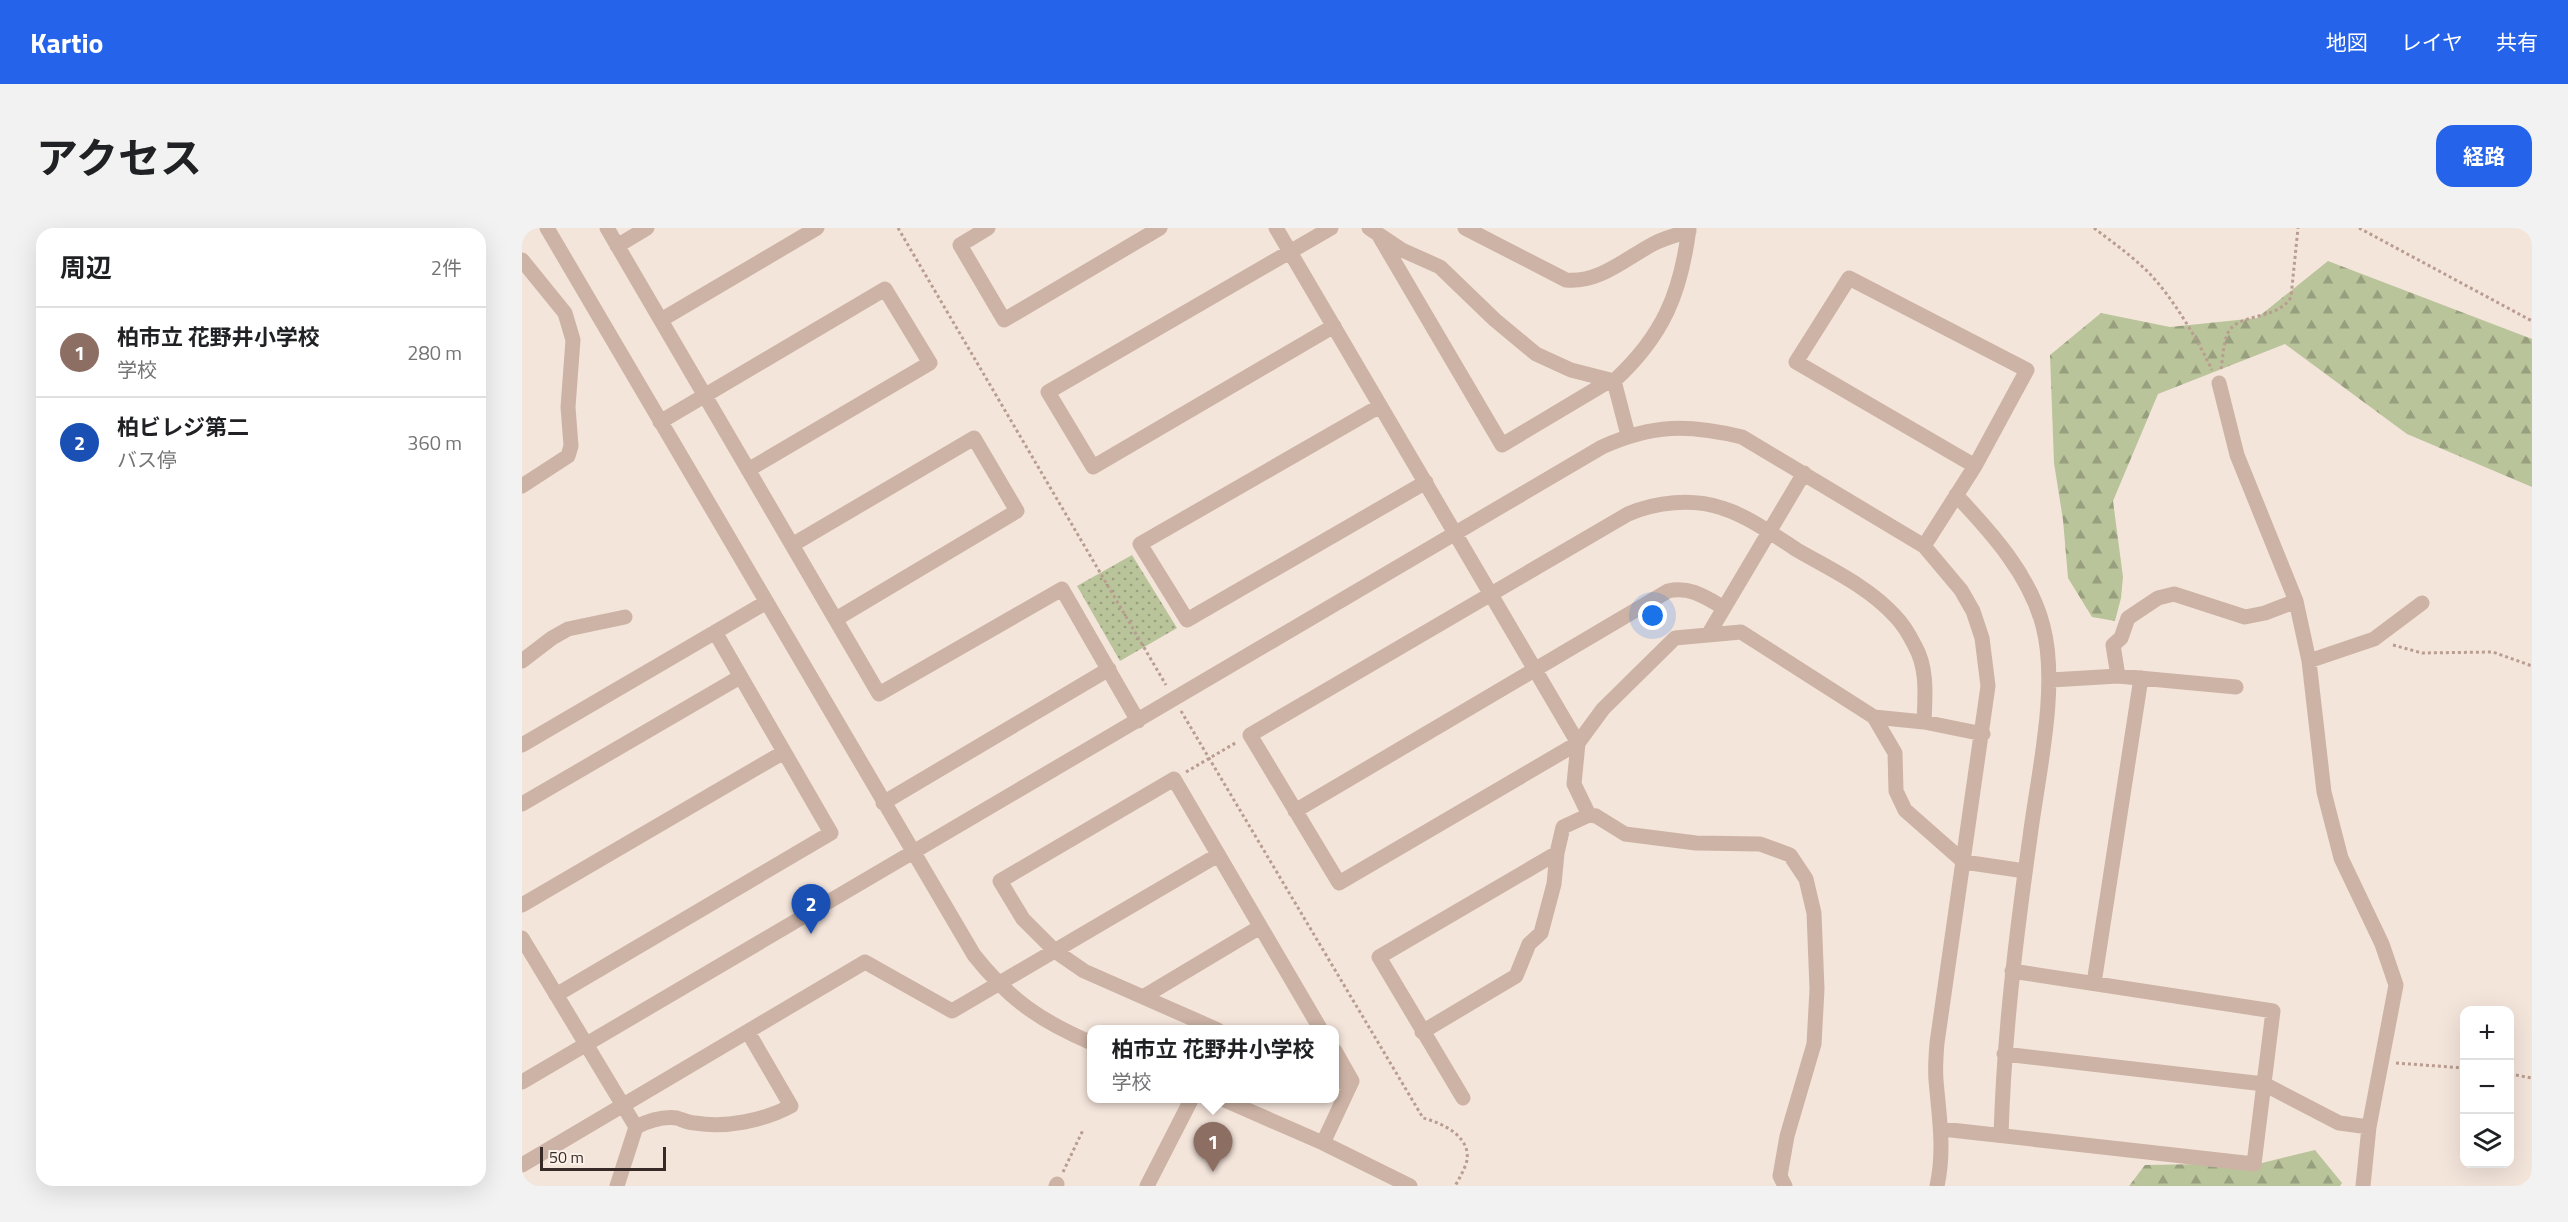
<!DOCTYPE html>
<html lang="ja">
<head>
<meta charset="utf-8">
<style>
  body { margin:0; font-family:"Titillium Web","Noto Sans JP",sans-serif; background:#f2f2f2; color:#202124 }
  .controls { position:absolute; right:18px; bottom:18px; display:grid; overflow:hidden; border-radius:12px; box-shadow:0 6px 24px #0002 }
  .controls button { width:54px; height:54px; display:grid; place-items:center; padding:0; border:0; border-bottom:2px solid #e0e0e0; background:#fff; color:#202124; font:30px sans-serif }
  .scale { position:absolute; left:18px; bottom:15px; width:126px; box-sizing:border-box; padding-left:6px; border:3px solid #382b27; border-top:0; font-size:16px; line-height:21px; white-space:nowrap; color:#382b27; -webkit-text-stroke:4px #fbf0e8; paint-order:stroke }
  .you { position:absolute; left:1131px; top:388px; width:21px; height:21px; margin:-15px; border:4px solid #fff; border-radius:50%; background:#1a73e8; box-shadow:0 0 0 9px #1a73e833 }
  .badge { display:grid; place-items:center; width:39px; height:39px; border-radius:50%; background:#2563eb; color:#fff; font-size:20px; font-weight:700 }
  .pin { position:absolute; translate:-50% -50px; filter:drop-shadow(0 2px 3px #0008) }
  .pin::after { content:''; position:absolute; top:32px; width:21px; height:18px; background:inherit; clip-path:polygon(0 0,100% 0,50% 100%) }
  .popup { position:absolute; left:565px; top:797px; width:252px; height:78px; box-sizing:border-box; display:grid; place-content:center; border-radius:12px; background:#fff; filter:drop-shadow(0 2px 4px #0005); font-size:20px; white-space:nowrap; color:#757577 }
  .popup b { font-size:22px; color:#202124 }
  .popup::after { content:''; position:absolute; left:50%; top:100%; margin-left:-12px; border:12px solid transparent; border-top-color:#fff }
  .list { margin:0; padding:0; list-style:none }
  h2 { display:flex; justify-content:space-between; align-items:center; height:78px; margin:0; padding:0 24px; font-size:26px }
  h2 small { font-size:20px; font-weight:400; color:#757577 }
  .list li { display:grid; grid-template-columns:39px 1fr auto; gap:18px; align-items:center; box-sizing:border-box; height:90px; padding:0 24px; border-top:2px solid #e0e0e0 }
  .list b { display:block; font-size:22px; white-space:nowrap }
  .list p { margin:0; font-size:20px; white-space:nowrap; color:#757577 }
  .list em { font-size:20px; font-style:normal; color:#757577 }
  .icon { flex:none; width:33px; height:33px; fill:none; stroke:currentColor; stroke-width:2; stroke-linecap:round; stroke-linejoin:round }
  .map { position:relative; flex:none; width:2010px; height:958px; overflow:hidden; border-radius:18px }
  header { display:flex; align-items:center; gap:36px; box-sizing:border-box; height:84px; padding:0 30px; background:#2563eb; color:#fff }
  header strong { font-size:28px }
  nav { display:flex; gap:33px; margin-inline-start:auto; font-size:21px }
  .intro { display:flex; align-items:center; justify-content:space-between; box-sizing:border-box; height:144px; padding:0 36px }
  h1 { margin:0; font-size:42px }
  .button { padding:15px 27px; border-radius:18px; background:#2563eb; color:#fff; font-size:21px; font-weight:700 }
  main { display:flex; gap:36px; padding:0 36px }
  aside { flex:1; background:#fff; border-radius:18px; box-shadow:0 6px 24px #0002 }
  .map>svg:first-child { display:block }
</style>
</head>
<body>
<header>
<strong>Kartio</strong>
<nav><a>地図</a><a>レイヤ</a><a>共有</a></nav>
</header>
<div class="intro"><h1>アクセス</h1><a class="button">経路</a></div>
<main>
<aside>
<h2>周辺<small>2件</small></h2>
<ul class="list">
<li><span class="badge" style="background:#8d6e63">1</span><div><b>柏市立 花野井小学校</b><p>学校</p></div><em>280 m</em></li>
<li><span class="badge" style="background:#1a4fb4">2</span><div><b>柏ビレジ第二</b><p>バス停</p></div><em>360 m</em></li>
</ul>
</aside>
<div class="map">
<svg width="2010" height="958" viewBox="0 0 2010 958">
  <defs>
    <pattern id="forest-firs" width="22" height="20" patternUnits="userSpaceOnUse" patternTransform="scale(1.5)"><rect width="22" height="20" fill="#bac49a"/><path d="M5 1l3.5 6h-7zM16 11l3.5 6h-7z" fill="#989f7e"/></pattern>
    <pattern id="park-dots" width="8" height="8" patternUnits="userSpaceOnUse" patternTransform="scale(1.5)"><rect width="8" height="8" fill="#bac49a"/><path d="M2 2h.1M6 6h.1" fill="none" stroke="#989f7e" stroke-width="1.8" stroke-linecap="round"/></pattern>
  </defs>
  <rect width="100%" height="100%" fill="#f4e5db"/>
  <path fill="url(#forest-firs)" d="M1806 33 2010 111V259L1885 206 1763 116 1636 166 1591 273 1601 349 1599 370 1593 393 1570 389 1546 350 1541 292 1532 235 1528 127 1579 85 1648 99 1735 90Z
    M1793 922 1820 955 1818 958H1607L1623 937 1740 935Z"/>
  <path fill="url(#park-dots)" d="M610 327 655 400 598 433 555 358Z"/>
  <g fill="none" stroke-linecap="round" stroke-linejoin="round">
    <path stroke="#b99d90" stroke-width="3" stroke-dasharray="3 3" stroke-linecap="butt" d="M376 0 644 457
      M1572 0C1590 14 1609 27 1626 44 1649 67 1676 112 1690 142
      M1837 0 2010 93
      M1699 141C1701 130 1701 117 1705 107 1713 84 1756 93 1769 69L1776 0
      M1871 417 1900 425 1971 424 2010 438
      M659 483 901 890C921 895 952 910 944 936 941 944 937 951 933 958
      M664 544 715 514
      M1874 835 1942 840
      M1988 846 2010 850
      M541 944 561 902"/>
    <path stroke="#cdb3a6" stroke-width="15" d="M25 0 452 727C487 771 518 793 570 815
      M85 0 357 466 540 361 616 493
      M466 0 438 17 482 92 638 0
      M754 0 1056 515 1052 556 1067 587
      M809 0 526 164 571 239 812 98
      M847 0 880 22 918 39 973 92 1014 126 1049 142 1092 153
      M943 0 1044 52C1077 55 1103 31 1131 16 1142 10 1155 7 1167 3
      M856 6 980 217 1089 152
      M95 18 125 0
      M0 32 43 85 51 112 46 179 49 218 46 228 0 258
      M1327 50 1505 142 1453 238 1274 134Z
      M139 92 295 0
      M1092 153C1141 108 1159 65 1167 0
      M1092 153 1106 207
      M1697 155 1715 227 1774 373 1787 433 1802 564 1819 630 1860 716 1874 757 1847 899 1841 958
      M858 178 618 316 665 392 904 254
      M138 194 363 61 408 135 226 242
      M1434 267C1469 304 1508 347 1521 398 1537 459 1516 546 1508 609 1494 708 1482 807 1479 907
      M270 317 452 210 495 283 314 391
      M1402 318 1453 238
      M1186 407 1282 245
      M0 433 30 410 46 401 103 389
      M1787 433 1852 411 1900 375
      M1596 448 1591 417 1599 410 1606 390 1636 370 1652 366 1723 389 1743 385 1774 373
      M1529 452 1596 448 1714 459
      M1352 489 1373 525 1374 563 1383 582 1442 634 1503 643
      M1402 494C1403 469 1406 441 1393 418 1388 408 1381 396 1373 388 1347 359 1308 341 1275 322 1252 307 1226 288 1200 280 1170 270 1134 274 1106 286L728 507 817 655 1056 515 1081 481 1153 410 1219 404 1352 489 1402 494 1461 506
      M0 517 243 375
      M361 575 587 441
      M0 576 218 449
      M773 583 1146 363C1168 358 1183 369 1202 380
      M0 677 262 524
      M0 710 114 899 95 958
      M1572 755 1619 450
      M34 767 309 605 193 404
      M621 769 738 699
      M696 802 562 743 533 723 501 691 478 653 652 551 799 802
      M900 804 994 748 1007 716 1019 705 1032 656 1035 625 1041 599 1067 587 1074 588 1103 606 1174 615 1238 616 1268 627 1284 651 1292 685 1295 761 1292 816 1265 908 1258 948 1263 958
      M1482 826 1742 856 1817 895 1847 899
      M813 851 827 857
      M0 854 1080 219C1131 196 1166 196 1220 209L1402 318 1439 362 1451 383 1460 410 1466 458 1415 815C1414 827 1413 840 1414 852 1417 889 1423 921 1415 958
      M698 870 801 915 888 958
      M941 870 857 729 1035 625
      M114 899C126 893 141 888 155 890 161 892 167 895 173 895 204 900 241 893 269 878L226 804
      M1420 901 1732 936 1751 783 1490 743
      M801 915 830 853 813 823
      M0 937 343 734 430 783 696 627
      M534 958 535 956
      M625 958 670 870"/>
  </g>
</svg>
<div class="controls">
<button>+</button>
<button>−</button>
<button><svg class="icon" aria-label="layers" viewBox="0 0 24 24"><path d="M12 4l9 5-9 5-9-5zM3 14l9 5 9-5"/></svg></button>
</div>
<div class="scale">50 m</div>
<div class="you"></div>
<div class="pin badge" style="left:691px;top:944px;background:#8d6e63">1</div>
<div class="popup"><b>柏市立 花野井小学校</b>学校</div>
<div class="pin badge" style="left:289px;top:706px;background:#1a4fb4">2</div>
</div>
</main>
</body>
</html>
